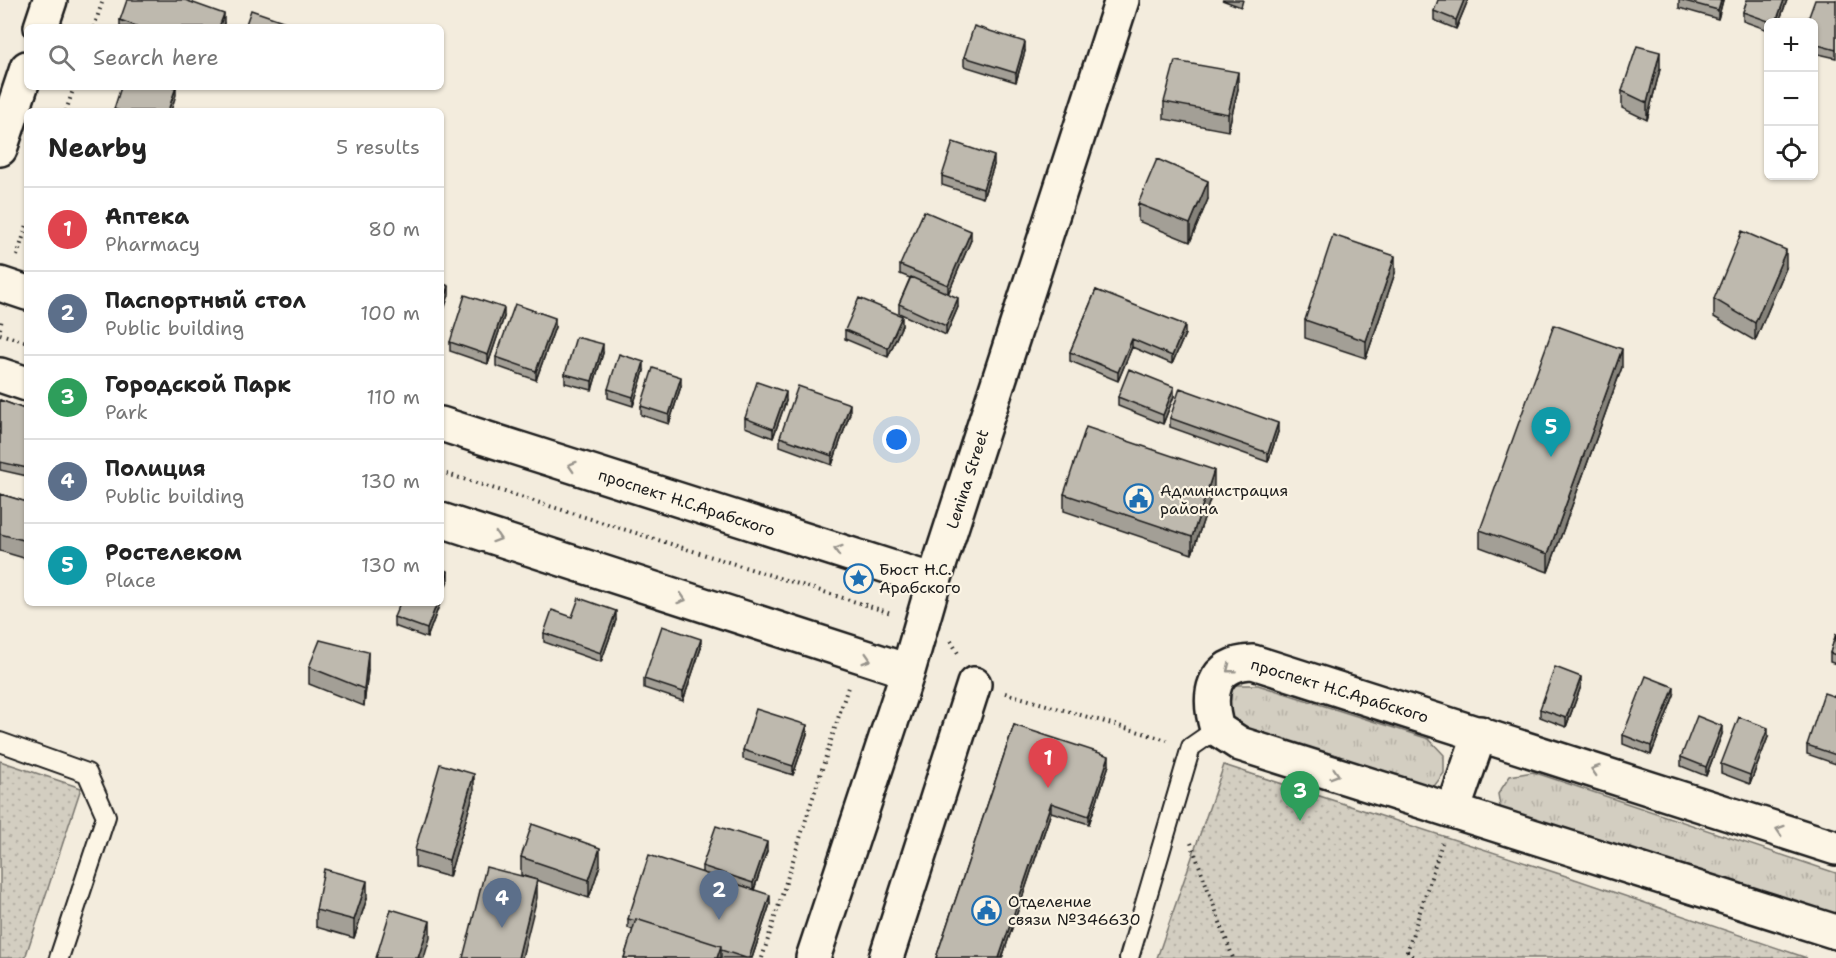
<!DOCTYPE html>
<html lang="en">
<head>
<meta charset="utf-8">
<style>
  body { margin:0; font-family:"Shantell Sans",sans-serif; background:#f6f6f6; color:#222 }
  .controls { position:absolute; right:18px; top:18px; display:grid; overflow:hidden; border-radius:9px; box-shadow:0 2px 4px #0004 }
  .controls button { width:54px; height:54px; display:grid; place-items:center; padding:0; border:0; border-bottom:2px solid #e0e0e0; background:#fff; color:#222; font:30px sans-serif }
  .you { position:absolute; left:897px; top:440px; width:21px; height:21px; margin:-15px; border:4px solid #fff; border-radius:50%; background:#1a73e8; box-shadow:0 0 0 9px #1a73e833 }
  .badge { display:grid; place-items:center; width:39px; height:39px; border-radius:50%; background:#1f6fb2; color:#fff; font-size:20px; font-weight:700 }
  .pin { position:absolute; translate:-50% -50px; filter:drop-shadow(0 2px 3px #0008) }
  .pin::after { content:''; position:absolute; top:32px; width:21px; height:18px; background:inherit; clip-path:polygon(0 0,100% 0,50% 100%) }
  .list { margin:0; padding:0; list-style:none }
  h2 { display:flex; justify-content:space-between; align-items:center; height:78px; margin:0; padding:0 24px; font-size:26px }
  h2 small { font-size:20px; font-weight:400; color:#767676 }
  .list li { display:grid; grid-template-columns:39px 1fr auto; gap:18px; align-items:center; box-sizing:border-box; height:84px; padding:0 24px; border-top:2px solid #e0e0e0 }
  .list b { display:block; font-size:22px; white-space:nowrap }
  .list p { margin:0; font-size:20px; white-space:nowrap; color:#767676 }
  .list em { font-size:20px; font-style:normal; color:#767676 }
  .icon { flex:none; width:33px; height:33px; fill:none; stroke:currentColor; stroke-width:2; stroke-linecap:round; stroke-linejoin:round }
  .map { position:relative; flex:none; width:1836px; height:958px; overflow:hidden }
  .search { position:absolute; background:#fff; box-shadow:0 2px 4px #0004; left:24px; top:24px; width:420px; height:66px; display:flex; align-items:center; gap:15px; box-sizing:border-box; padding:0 21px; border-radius:9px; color:#767676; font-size:22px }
  .panel { position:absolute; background:#fff; box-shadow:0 2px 4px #0004; left:24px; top:108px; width:420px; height:498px; border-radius:9px }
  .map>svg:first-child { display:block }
</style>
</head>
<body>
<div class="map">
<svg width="1836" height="958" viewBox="0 0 1836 958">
  <defs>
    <pattern id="grass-tufts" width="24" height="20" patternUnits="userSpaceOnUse" patternTransform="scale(1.5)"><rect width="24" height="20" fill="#d3cec1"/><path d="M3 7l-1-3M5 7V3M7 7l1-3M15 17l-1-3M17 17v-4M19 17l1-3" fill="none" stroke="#b5b0a5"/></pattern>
    <pattern id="park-dots" width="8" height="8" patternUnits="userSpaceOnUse" patternTransform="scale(1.5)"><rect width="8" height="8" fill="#d3cec1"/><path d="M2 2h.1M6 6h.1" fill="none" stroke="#b5b0a5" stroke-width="1.8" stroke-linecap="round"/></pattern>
  </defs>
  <rect width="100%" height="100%" fill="#f3ecdd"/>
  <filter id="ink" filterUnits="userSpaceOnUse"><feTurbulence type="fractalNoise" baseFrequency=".0167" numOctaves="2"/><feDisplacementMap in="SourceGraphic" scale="12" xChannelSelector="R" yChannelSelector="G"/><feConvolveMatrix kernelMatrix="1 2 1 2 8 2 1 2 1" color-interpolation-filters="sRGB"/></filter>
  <g filter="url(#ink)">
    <path fill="url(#grass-tufts)" stroke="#78756e" stroke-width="1.5" d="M1233 685H1258L1429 739 1444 755V773L1432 789 1238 738 1220 702Z
      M1533 772 1836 873V933L1502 818 1498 794 1510 776Z"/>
    <path fill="url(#park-dots)" stroke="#78756e" stroke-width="1.5" d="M0 761 81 788 25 958H0Z
      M1224 765 1566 876 1807 958H1157Z"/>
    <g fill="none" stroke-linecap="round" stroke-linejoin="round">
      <defs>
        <path id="lane" d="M0 742 87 773 106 816 59 958
          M1129 958 1191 747 1217 729"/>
        <path id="street" d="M41 27 50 0
          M0 149 27 68
          M0 284 27 293
          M0 375 27 384
          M441 424 934 581
          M441 520 908 671
          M1453 811 1480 733
          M1836 848 1253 662C1211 663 1207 695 1217 729L1240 744 1836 932
          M813 958 908 671 934 581 1122 0
          M886 958 974 684"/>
      </defs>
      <use href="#lane" stroke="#1c1c1c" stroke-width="22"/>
      <use href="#street" stroke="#1c1c1c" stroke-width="38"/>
      <path stroke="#1c1c1c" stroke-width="4" stroke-dasharray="1.5 4.5" stroke-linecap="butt" d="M94 27 103 0
        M66 111 74 87
        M17 256 27 225
        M0 329 2 318
        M0 334 27 342
        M441 472 891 613
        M951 641 959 655
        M1005 693 1167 740
        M1191 843 1233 958
        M1407 951 1414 958
        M762 958 848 687
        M1405 958 1442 843"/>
      <use href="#lane" stroke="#fcf5e5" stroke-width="18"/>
      <use href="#street" stroke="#fcf5e5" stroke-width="33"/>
    </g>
    <path fill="#a39f96" stroke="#1c1c1c" stroke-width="1.5" d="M1222 0H1243L1241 7Z
      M1468 0 1456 29 1434 20V11Z
      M1679 0H1723L1718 19 1679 8Z
      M1747 0H1787L1779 22H1768V30L1743 21V12Z
      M1836 0V58L1814 53V22Z
      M120 20 224 23 223 27H120Z
      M1025 51 1016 82 964 66V57Z
      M1660 69 1647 120 1622 108V91Z
      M1238 89 1228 131 1164 119V102Z
      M994 165 983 198 942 185V176Z
      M1208 199 1190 242 1138 221V204Z
      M971 240 948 294 958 307 946 335 899 313V304L910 278 900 274V265Z
      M1786 268 1755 341 1714 317V299Z
      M1395 273 1366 358 1305 338V320Z
      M1096 290 1185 334 1172 364 1132 347 1118 381 1070 361V352Z
      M504 317 488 364 450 351V342Z
      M902 325 888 357 845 339V330Z
      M555 327 536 380 496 366V357Z
      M603 353 592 390 565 383V374Z
      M1622 367 1548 572 1480 547V530Z
      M644 371 633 406 608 398V389Z
      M681 386 669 424 641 415V406Z
      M1174 396 1163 424 1118 406V397Z
      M0 400 27 410V476L0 470Z
      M786 401 773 438 745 427V418Z
      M850 413 832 465 780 446V437Z
      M1170 418 1278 432 1268 462 1170 427Z
      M1214 488 1192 554 1064 511V494Z
      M0 494 27 502V559L0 551Z
      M440 603 427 638 394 626V617Z
      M572 617 616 620 601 662 544 642V633Z
      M1836 634V664L1830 662V653Z
      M701 648 683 701 644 688V679Z
      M309 667 368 670 364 706 309 684Z
      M1581 686 1566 727 1540 717V709Z
      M1674 695 1651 755 1623 744V735Z
      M1836 697V764L1807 754V745Z
      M1014 725 1109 765 1089 824 1051 812 1002 958H936Z
      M807 734 793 775 743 759V750Z
      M1722 734 1706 776 1681 766V757Z
      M1768 737 1750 784 1721 773V764Z
      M474 792 449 877 415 867V850Z
      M767 851 754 890 770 904 752 958H624L633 930 628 928V919L702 872V866Z
      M521 857 600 865 589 898 521 875Z
      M367 898 354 938 316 927V910Z"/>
    <path fill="#85827a" stroke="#1c1c1c" stroke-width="1.5" d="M1464 0H1468L1456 29V20Z
      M1721 0H1723L1718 19V10Z
      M1784 0H1787L1779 22H1776Z
      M224 14V23L223 27H219Z
      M1025 42V51L1016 82V73Z
      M1660 52V69L1647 120V103Z
      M1238 72V89L1228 131V114Z
      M176 87V95L171 111H168Z
      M994 156V165L983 198V189Z
      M1208 181V199L1190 242V224Z
      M971 231V240L948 294V285Z
      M1786 250V268L1755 341V323Z
      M1395 256V273L1366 358V341Z
      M449 286V295L441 319V310Z
      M958 298V307L946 335V326Z
      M504 308V317L488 364V355Z
      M902 316V325L888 357V348Z
      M555 318V327L536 380V371Z
      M1185 325V334L1172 364V356Z
      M1132 339V347L1118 381V372Z
      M603 344V353L592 390V381Z
      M1622 349V367L1548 572V554Z
      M644 362V371L633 406V397Z
      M681 377V386L669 424V415Z
      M1174 387V396L1163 424V415Z
      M786 392V401L773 438V429Z
      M850 404V413L832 465V456Z
      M1278 423V432L1268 462V453Z
      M1214 470V488L1192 554V537Z
      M448 571V580L441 600V591Z
      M437 603H440L427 638V629Z
      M616 611V620L601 662V653Z
      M701 639V648L683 701V692Z
      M368 652V670L364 706V689Z
      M1581 677V686L1566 727V718Z
      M1674 687V695L1651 755V746Z
      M807 725V734L793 775V766Z
      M1722 726V734L1706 776V767Z
      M1768 728V737L1750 784V775Z
      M1109 756V765L1089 824V816Z
      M474 774V792L449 877V860Z
      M1051 803V812L1002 958H999Z
      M767 842V851L753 892V883Z
      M600 848V865L589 898V880Z
      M537 880V898L522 958H518Z
      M367 881V898L354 938V920Z
      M770 895V904L752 958H749Z
      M430 921V938L424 958H418Z
      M721 946V958H717Z"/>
    <path fill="#beb9ae" stroke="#1c1c1c" stroke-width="1.5" d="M127 0H185L224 14 219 27H139L120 20Z
      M1438 0H1464L1456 20 1434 11Z
      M1681 0H1721L1718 10Z
      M1747 0H1784L1776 22H1771L1743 12Z
      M1815 0H1836V50L1814 44V22H1807Z
      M251 10 300 27H245Z
      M974 26 1025 42 1016 73 964 57Z
      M1637 46 1660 52 1647 103 1622 91Z
      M1175 61 1238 72 1228 114 1164 102Z
      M121 87H176L168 111H120L114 109Z
      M953 142 994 156 983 189 942 176Z
      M1157 159 1208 181 1190 224 1138 204Z
      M924 211 971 231 948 285 900 265Z
      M1742 231 1786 250 1755 323 1714 299Z
      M1333 235 1395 256 1366 341 1305 320Z
      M911 277 958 298 946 326 899 304Z
      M441 283 449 286 441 310Z
      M1096 290 1185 325 1172 356 1132 339 1118 372 1070 352Z
      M465 295 504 308 488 355 450 342Z
      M859 298 902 316 888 348 845 330Z
      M515 304 555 318 536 371 496 357Z
      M1554 325 1622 349 1548 554 1480 530Z
      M576 337 603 344 592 381 565 374Z
      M619 354 644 362 633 397 608 389Z
      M653 368 681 377 669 415 641 406Z
      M1129 369 1174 387 1163 415 1118 397Z
      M757 382 786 392 773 429 745 418Z
      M798 386 850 404 832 456 780 437Z
      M1180 388 1278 423 1268 453 1170 418Z
      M0 400 27 410V468L0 462Z
      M1086 427 1214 470 1192 537 1064 494Z
      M0 494 27 502V541L0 534Z
      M441 569 448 571 441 591Z
      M579 598 616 611 601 653 544 633 552 610 572 617Z
      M400 603H437L427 629 394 617Z
      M662 626 701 639 683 692 644 679Z
      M1836 634V655L1830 653Z
      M320 640 368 652 364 689 309 667Z
      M1555 667 1581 677 1566 718 1540 709Z
      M1646 676 1674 687 1651 746 1623 735Z
      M1824 693 1836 697V755L1807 745Z
      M756 709 807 725 793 766 743 750Z
      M1697 716 1722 726 1706 767 1681 757Z
      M1739 717 1768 728 1750 775 1721 764Z
      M1014 725 1109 756 1089 816 1051 803 999 958H936Z
      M440 764 474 774 449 860 415 850Z
      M532 824 600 848 589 880 521 857Z
      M716 826 767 842 753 883 702 866Z
      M649 855 770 895 749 958H746L721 950V946L636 919V921L628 919Z
      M486 867 537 880 518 958H463Z
      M324 869 367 881 354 920 316 910Z
      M391 909 430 921 418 958H376Z
      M636 919 721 946 717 958H624Z"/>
    <defs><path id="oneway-chevron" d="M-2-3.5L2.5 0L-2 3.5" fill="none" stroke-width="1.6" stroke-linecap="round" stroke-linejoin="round" transform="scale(1.5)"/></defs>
    <g stroke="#97938b">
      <use href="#oneway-chevron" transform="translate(572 466) rotate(-162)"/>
      <use href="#oneway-chevron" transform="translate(497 538) rotate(18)"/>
      <use href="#oneway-chevron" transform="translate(838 550) rotate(-162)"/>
      <use href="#oneway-chevron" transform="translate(682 599) rotate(18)"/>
      <use href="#oneway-chevron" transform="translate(867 659) rotate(17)"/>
      <use href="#oneway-chevron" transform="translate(1230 669) rotate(142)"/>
      <use href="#oneway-chevron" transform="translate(1595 770) rotate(-162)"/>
      <use href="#oneway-chevron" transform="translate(1335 774) rotate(17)"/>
      <use href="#oneway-chevron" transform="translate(1780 830) rotate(-162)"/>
    </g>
  </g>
  <defs>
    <symbol id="civic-ring" viewBox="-11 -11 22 22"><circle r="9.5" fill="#fcf5e5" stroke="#1f6fb2" stroke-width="1.5"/><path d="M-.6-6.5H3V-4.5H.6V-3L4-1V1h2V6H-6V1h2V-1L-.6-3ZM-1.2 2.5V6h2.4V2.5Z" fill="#1f6fb2"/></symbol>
    <symbol id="sight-ring" viewBox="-11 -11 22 22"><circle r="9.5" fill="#fcf5e5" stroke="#1f6fb2" stroke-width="1.5"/><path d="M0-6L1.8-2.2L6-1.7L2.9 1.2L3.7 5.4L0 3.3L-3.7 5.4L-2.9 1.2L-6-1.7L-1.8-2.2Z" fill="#1f6fb2"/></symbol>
  </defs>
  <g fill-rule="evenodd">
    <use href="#civic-ring" x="1122" y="482" width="33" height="33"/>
    <use href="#sight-ring" x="842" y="562" width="33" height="33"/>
    <use href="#civic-ring" x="970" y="894" width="33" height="33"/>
  </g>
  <g text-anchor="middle" stroke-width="4.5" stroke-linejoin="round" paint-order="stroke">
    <g font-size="16" fill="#1c1c1c" stroke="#fcf5e5">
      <text transform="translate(967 479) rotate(-72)" y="6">Lenina Street</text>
      <text transform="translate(687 502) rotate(18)" y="6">проспект Н.С.Арабского</text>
      <text transform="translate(1340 690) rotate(17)" y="6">проспект Н.С.Арабского</text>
    </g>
    <g font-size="16" fill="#1c1c1c" stroke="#fcf5e5" text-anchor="start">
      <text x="1160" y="496">Администрация<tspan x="1160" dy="18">района</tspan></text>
      <text x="879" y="575">Бюст Н.С.<tspan x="879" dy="18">Арабского</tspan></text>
      <text x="1008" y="907">Отделение<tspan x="1008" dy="18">связи №346630</tspan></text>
    </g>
  </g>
</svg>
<div class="controls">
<button>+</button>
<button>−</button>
<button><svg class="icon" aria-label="locate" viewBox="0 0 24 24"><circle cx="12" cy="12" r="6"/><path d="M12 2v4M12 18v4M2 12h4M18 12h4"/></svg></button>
</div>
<div class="you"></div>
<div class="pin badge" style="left:1048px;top:788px;background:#e0444e">1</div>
<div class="pin badge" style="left:719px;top:920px;background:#5c6f8a">2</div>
<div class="pin badge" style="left:1300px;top:821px;background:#2e9e5b">3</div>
<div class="pin badge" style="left:502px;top:928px;background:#5c6f8a">4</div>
<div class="pin badge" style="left:1551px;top:457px;background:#0f9aa8">5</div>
<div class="search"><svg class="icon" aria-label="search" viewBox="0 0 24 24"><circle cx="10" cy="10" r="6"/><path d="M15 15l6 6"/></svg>Search here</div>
<section class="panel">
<h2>Nearby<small>5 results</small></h2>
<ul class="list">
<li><span class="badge" style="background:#e0444e">1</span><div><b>Аптека</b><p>Pharmacy</p></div><em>80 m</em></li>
<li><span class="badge" style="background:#5c6f8a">2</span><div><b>Паспортный стол</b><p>Public building</p></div><em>100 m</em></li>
<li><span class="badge" style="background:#2e9e5b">3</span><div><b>Городской Парк</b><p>Park</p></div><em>110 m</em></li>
<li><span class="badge" style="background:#5c6f8a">4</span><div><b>Полиция</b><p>Public building</p></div><em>130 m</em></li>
<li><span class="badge" style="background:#0f9aa8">5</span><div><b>Ростелеком</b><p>Place</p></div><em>130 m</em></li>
</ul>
</section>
</div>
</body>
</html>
